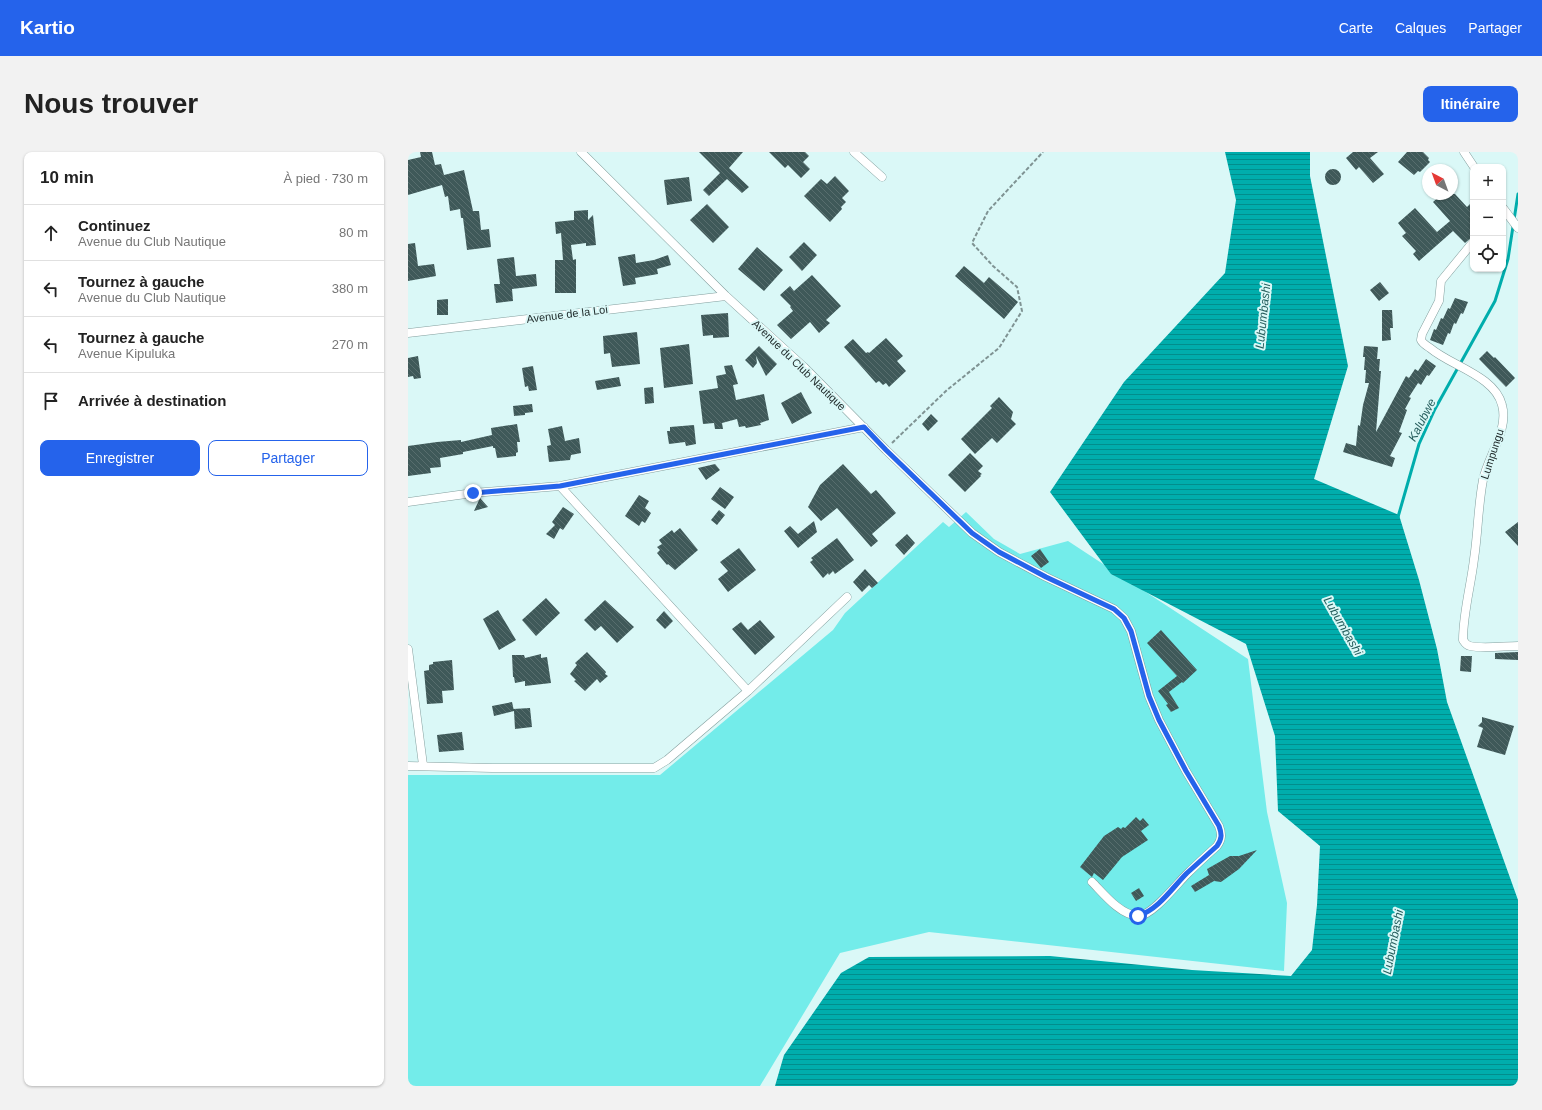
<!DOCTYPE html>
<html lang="fr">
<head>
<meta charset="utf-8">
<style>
  body { margin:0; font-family:Arial,sans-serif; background:#f2f2f2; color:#222 }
  .controls { position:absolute; right:12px; top:12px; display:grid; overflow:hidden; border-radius:8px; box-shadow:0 1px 3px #0004 }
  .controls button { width:36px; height:36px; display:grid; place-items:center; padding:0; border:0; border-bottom:1px solid #e0e0e0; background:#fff; color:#222; font:20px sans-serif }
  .compass { position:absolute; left:1014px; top:12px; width:36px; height:36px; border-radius:50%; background:#fff; box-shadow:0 1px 3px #0004; rotate:319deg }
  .stop { position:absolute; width:12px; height:12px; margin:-9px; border:3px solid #2563eb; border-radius:50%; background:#fff }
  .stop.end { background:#2563eb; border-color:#fff; box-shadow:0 1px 4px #0008 }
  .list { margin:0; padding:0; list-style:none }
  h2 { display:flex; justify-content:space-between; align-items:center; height:52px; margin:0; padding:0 16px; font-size:17px }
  h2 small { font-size:13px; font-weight:400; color:#767676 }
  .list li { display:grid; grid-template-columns:26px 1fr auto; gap:12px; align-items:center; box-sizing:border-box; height:56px; padding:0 16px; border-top:1px solid #e0e0e0 }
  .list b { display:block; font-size:15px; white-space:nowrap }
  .list p { margin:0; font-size:13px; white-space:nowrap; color:#767676 }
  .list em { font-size:13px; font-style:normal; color:#767676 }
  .actions { display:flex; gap:8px; padding:12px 16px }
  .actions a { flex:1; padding:9px 0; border:1px solid #2563eb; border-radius:8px; text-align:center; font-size:14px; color:#2563eb }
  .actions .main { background:#2563eb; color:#fff }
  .icon { flex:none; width:22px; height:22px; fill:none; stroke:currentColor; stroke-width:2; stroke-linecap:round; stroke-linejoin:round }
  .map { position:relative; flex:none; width:1110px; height:934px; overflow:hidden; border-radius:8px }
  header { display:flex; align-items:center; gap:24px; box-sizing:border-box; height:56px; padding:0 20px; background:#2563eb; color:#fff }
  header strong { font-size:19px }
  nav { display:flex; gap:22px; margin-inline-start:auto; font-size:14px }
  .intro { display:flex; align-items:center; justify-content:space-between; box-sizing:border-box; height:96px; padding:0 24px }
  h1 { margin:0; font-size:28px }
  .button { padding:10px 18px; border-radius:8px; background:#2563eb; color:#fff; font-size:14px; font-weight:700 }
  main { display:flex; gap:24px; padding:0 24px }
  aside { flex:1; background:#fff; border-radius:8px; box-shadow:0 1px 3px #0004 }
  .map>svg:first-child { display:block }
</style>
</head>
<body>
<header>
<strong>Kartio</strong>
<nav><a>Carte</a><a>Calques</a><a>Partager</a></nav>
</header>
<div class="intro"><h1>Nous trouver</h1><a class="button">Itinéraire</a></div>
<main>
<aside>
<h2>10 min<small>À pied · 730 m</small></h2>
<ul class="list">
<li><svg class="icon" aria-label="ahead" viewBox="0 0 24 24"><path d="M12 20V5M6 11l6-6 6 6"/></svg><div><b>Continuez</b><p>Avenue du Club Nautique</p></div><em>80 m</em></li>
<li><svg class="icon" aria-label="left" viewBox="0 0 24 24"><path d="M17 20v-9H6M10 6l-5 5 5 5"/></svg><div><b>Tournez à gauche</b><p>Avenue du Club Nautique</p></div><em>380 m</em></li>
<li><svg class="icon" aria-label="left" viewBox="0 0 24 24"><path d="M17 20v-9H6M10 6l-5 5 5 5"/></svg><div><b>Tournez à gauche</b><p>Avenue Kipuluka</p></div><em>270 m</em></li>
<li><svg class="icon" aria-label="arrive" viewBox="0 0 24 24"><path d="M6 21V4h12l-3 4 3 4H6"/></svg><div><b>Arrivée à destination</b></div></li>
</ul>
<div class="actions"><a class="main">Enregistrer</a><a>Partager</a></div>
</aside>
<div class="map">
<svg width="1110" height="934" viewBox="0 0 1110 934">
  <defs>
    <pattern id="water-rules" width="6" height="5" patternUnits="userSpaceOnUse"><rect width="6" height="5" fill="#00adac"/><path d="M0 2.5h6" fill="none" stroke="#028d8c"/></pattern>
    <pattern id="building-back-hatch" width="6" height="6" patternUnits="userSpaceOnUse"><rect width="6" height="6" fill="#3f5959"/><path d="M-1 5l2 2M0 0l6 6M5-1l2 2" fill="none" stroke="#586e6e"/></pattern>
  </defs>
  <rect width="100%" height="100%" fill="#daf8f7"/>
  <path fill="#73ecea" d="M558 360 586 387 612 402 660 389 840 507 859 660 879 751 876 819 521 780 432 801 352 934H0V623H252L425 478 437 461 535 370 541 375Z"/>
  <path fill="url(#water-rules)" d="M817 0H902V24L940 214 906 327 991 363 1011 428 1029 497 1039 550 1110 748V934H367L376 903 433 821 461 805 642 804 784 818 883 824 904 798 909 753 912 694 870 659 867 584 838 492 703 422 642 340 716 230 817 121 828 48Z"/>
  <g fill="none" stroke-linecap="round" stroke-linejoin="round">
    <path stroke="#00adac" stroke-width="3" d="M990 365 1011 292 1027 257 1087 149 1100 107 1110 42"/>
  </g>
  <path fill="url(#building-back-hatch)" d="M12 0H24L27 13 33 12 36 23 56 18 65 59H71L73 78 81 77 83 95 59 98 55 66H53L52 57 42 59 40 44 37 45 34 33 0 43V8L13 5Z
    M291 0H335L321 16 341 35 334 41 319 27 301 44 295 38 312 21Z
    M361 0H397L401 4 395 10 402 17 393 26 380 13 377 16Z
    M945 0H970L962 6 976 22 965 31 951 15 948 18 938 6Z
    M999 0H1015L1021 6 1020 8 1022 10 1012 20 1010 19 1006 23 990 10Z
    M917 25a8 8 0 1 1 16 0a8 8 0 1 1-16 0Z
    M427 24 441 39 434 46 438 50 433 55 434 57 422 70 396 44 413 27 419 32Z
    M281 25 284 49 259 53 256 28Z
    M1034 42H1047L1059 55 1065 49V84L1057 91 1045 79 1011 109 1005 102 1008 99 994 84 998 81 990 71 1007 56 1029 80 1042 69 1025 50Z
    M299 52 321 75 305 91 282 68Z
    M180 58V68L185 63 188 93 178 94V91L163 93 165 108 168 107V141H147V108H155L153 81 148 82 147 70 166 68V59Z
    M396 90 409 103 394 119 381 105Z
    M7 91 10 114 26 112 28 124 0 129V92Z
    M349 95 375 118 356 139 330 117Z
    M227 102 228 111 246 108 260 103 263 113 249 117 250 122 227 126 228 132 215 134 210 105Z
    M106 105 108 124 128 122 129 134 104 137 105 149 88 151 86 132H92L89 107Z
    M556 114 576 131 581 125 610 150 596 167 547 124Z
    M404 123 433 154 418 168 422 171 411 181 402 170 383 187 369 173 385 159 382 155 383 154 372 143 382 134 386 139Z
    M972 130 981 141 971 149 962 138Z
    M1047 146 1060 150 1055 162 1053 161 1048 172 1046 171 1042 182 1040 181 1035 193 1022 188 1026 177 1028 178 1033 166 1035 167 1040 156 1042 157Z
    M40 147V163H29V148Z
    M974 158H984L985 176H982L983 188 974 189Z
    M320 161 321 185 305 186V183L295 184 293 163Z
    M229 180 232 212 204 215 202 201 196 202 195 184Z
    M478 186 495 204 489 209 498 219 481 235 478 231 475 233 471 229 468 231 436 195 445 187 458 201 460 200 461 201Z
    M281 192 285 232 256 236 252 196Z
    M351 194 369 212 358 224 348 204 349 211 345 216 337 208Z
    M956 194 970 195 969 207H972L971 219H973L968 280 998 224 1001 226 1007 217 1010 219 1018 207 1028 214 1021 224 1019 223 1013 233 1010 231 1001 245 1003 246 997 257 999 258 991 280 994 281 982 304 987 306 984 315 935 300 938 291 948 294 950 273 952 274 955 253 961 231H957L958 218H956L957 205H955Z
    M1079 199 1086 206 1087 205 1107 226 1098 235 1071 207Z
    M10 204 13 226 6 227 5 224 0 225V206Z
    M324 213 330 232 325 233 328 248 356 242 361 268 352 271 353 273 338 276 337 274 331 275 329 267 314 271 315 277H307L306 271 295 272 291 239 310 236 308 224 318 222 316 214Z
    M125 214 129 238 121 239 120 234 117 235 114 216Z
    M211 225 213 234 189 238 187 229Z
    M245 235 246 251 237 252 236 236Z
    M393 240 404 261 384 272 373 251Z
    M591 245 605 260 603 267 608 272 589 291 584 286 567 302 553 287 584 256 582 254Z
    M124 252 125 260 117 261V263L106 264 105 254Z
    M523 262 530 269 520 279 514 272Z
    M109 272 112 290H109L110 300 108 301V304L89 306 87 296H85V294L55 300V302L32 306 33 315 22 316 23 321 0 324V294L29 290 53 288V290L84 283 83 276Z
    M286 273 288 292 278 294 277 290 261 292 259 279H262V275Z
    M154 274 157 289 171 286 173 301 163 303 162 308 141 310 139 294 143 293 140 277Z
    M562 301 575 314 570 319 574 322 572 323 573 324 557 340 540 323Z
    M307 312 312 318 298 328 290 316Z
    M435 312 463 342 468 338 488 361 464 382 470 389 463 395 429 356 413 369 400 355 412 333Z
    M312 335 326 345 317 357 303 347Z
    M231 343 241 349 237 356 243 361 237 371 234 369 231 374 217 364Z
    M72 346 80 355 66 359Z
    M155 355 166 362 155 378 152 376 146 387 138 382 147 373 144 370Z
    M311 358 317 363 309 373 303 368Z
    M406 369 409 380 390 396 376 379 382 374 390 382Z
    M1110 370V394L1097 380Z
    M272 376 290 398 267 418 260 412 259 413 249 401 252 398 249 395 254 392 251 388 264 378 266 381Z
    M499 382 507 391 496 403 487 393Z
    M429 386 446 408 427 422 425 419 421 423 420 421 415 426 402 410 405 408 403 406Z
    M331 396 348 418 320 440 310 427 320 419 312 410Z
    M632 397 641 410 633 416 623 404Z
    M457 417 470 431 464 436 461 433 454 440 445 430Z
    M138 446 152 461 128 484 114 468Z
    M197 448 226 475 209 491 193 474 187 479 176 468Z
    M90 458 108 488 91 498 75 467Z
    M256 459 265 469 257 477 248 468Z
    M352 468 367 485 347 503 324 477 333 470 340 478Z
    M753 478 789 518 775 531 774 530 761 540 771 556 763 560 758 553 760 552 750 539 769 524 739 491Z
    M179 500 198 520 197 522 200 524 192 531 189 527 177 539 166 529 168 528 162 522 169 513 167 511Z
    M1110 500V508L1087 507V501Z
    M133 502V506L139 505 143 531 117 534V529L107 531 106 525H105L104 503H116L117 506Z
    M1053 504H1064L1063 520 1052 519Z
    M44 508 46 538 34 539 35 551 19 552 16 519 21 518V513L25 512V510Z
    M104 550 106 559 105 557 122 556 124 575 107 577 106 559 86 564 84 554Z
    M1074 565 1106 574 1097 603 1069 595 1075 576 1070 574 1074 570Z
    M54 580 56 598 31 600 29 583Z
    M728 665 732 669 735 666 741 673 733 679 740 688 714 705 695 728 686 721 684 725 672 715 696 684 710 675 713 677 715 675 717 676Z
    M849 698 831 717 813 730 806 729 787 740 783 734 801 723 799 717 822 704H831Z
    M731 736 736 744 728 749 723 741Z"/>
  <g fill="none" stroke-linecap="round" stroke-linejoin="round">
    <defs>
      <path id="street" d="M173 0 318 144 396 215 478 298 564 381 591 400 638 425 706 457 716 466 723 479 741 544 751 568 778 619 811 674C814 682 814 687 809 694 799 703 788 713 778 723 768 733 744 764 730 764 712 763 695 741 684 730
        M446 0 474 25
        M1056 0 1066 15
        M1095 56 1110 76
        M1065 90 1033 129 1031 149 1014 182C1014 183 1013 187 1013 188 1014 191 1019 194 1022 196 1043 214 1087 224 1094 253 1101 278 1080 304 1075 328 1070 354 1070 381 1066 407 1063 433 1055 461 1055 488 1057 491 1058 493 1062 494 1074 497 1097 494 1110 494
        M0 181 318 144
        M152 334 340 539
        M0 350 65 341 152 334 456 275
        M0 497 15 613
        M0 614 84 616H246L259 608 340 539 439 445"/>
    </defs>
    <use href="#street" stroke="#839f9e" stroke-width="9"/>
    <path stroke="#7f9393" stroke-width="2" stroke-dasharray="4 2" stroke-linecap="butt" d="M484 291 539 238 591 196 614 159 609 135 585 114 564 91 580 59 635 0"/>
    <use href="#street" stroke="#fff" stroke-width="8"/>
  </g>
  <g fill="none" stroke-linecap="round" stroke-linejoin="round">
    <path stroke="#2563eb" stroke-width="5" d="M65 341 152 334 456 275 478 298 564 381 591 400 638 425 706 457 716 466 723 479 741 544 751 568 778 619 811 674C814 682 814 687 809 694 799 703 789 712 779 721 764 736 751 757 730 764"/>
  </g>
  <g text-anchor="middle" stroke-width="4" stroke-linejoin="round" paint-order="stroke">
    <g font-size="11" fill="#232e2e" stroke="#daf8f7">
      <text transform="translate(159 162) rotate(-7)" y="4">Avenue de la Loi</text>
      <text transform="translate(391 213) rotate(44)" y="4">Avenue du Club Nautique</text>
      <text transform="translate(1084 302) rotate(-72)" y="4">Lumpungu</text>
    </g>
    <g font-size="12" font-style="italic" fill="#255d5c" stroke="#daf8f7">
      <text transform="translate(855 164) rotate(-84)" y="4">Lubumbashi</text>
      <text transform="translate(1014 268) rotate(-63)" y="4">Kalubwe</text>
      <text transform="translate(935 474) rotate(60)" y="4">Lubumbashi</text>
      <text transform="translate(985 790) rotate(-79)" y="4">Lubumbashi</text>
    </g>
  </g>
</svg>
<div class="controls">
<button>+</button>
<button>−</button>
<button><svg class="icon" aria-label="locate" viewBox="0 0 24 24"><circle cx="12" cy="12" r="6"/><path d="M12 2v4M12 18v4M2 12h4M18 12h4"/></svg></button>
</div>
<svg class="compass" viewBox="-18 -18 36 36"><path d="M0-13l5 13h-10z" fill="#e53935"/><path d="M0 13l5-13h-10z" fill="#767676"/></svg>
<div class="stop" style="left:730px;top:764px"></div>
<div class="stop end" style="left:65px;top:341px"></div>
</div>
</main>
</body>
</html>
